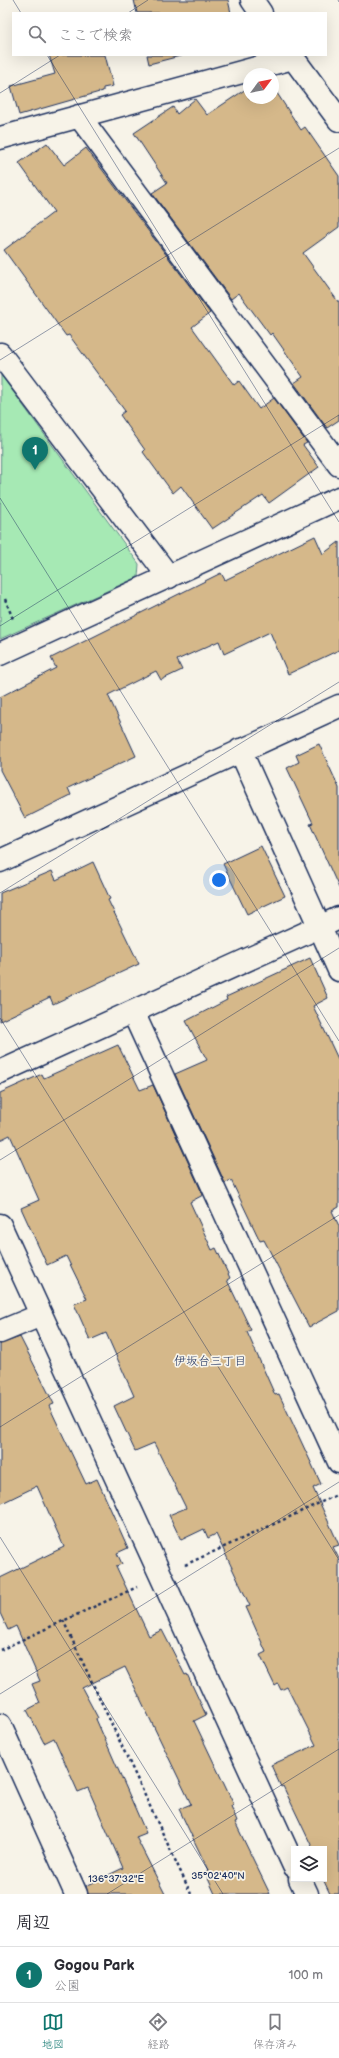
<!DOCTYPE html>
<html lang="ja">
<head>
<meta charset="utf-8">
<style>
  body { margin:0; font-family:"Balsamiq Sans","Klee One",sans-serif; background:#f2f2f3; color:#2b2b33 }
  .controls { position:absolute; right:12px; bottom:12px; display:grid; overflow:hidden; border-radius:0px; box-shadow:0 4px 16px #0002 }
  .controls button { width:36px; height:36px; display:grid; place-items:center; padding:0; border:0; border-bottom:1px solid #e1e1e2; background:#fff; color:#2b2b33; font:20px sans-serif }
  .compass { position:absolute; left:243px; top:68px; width:36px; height:36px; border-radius:50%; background:#fff; box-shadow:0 4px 16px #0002; rotate:58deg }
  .you { position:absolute; left:219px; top:880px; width:14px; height:14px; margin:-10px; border:3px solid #fff; border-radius:50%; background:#1a73e8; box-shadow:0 0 0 6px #1a73e833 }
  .badge { display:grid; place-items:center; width:26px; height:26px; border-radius:50%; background:#0f766e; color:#fff; font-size:13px; font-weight:700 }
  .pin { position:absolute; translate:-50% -33px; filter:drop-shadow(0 1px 2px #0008) }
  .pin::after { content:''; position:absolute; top:21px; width:14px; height:12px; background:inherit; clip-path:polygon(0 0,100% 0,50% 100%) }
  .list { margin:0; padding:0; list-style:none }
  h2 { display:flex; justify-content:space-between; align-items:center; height:52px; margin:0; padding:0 16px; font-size:17px }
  h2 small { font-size:13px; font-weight:400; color:#7c7c81 }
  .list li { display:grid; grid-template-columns:26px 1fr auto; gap:12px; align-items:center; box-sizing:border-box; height:56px; padding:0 16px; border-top:1px solid #e1e1e2 }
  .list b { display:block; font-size:15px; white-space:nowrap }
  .list p { margin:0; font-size:13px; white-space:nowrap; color:#7c7c81 }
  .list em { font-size:13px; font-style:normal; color:#7c7c81 }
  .icon { flex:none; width:22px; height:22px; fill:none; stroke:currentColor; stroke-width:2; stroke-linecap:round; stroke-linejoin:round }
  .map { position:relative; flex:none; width:339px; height:1894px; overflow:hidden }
  .search { position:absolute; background:#fff; box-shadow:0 4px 16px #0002; left:12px; right:12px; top:12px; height:44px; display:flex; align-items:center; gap:10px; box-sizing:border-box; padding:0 14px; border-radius:0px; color:#7c7c81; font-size:15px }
  .sheet { height:108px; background:#fff }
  nav { display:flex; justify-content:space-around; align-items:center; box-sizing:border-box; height:56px; border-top:1px solid #e1e1e2; background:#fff; font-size:11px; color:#7c7c81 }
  nav a { display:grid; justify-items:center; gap:2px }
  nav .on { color:#0f766e }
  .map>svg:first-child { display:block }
</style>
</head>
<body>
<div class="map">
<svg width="339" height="1894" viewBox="0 0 339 1894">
  <rect width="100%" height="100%" fill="#f7f3e8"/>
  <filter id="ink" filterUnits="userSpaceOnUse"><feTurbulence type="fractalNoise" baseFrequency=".025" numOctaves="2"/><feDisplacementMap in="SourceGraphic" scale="8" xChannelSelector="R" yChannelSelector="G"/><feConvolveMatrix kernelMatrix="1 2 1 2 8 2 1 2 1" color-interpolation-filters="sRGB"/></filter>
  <g filter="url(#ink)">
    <path fill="#a6e9b4" stroke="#608c89" d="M1 375 139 564 138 577 0 639Z"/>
    <path fill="#d5b88a" stroke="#1b2f5e" d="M134 0H228L231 13H137Z
      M49 55H105L113 86 103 88V91L19 115 11 86 55 74Z
      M147 55H184L149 64Z
      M249 87V98H273V87L301 130 305 127 339 176V227L303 253 339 303V420L327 428 294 383 303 377 272 333 270 335 239 293 231 299 152 193 167 183 134 133 173 107 177 114 195 99 207 115Z
      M47 143 64 165 86 148 210 313 192 327 234 385 239 381 259 409 274 398 307 443 303 445 319 467 269 503 263 495 212 529 181 486 173 493 143 452 145 450 120 415 125 411 69 335 66 336 4 250 54 212 19 163Z
      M315 536 323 554 339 542V650L288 674 270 632 224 654 219 641 177 660 182 670 161 680 156 671 108 695 136 756 68 788 71 795 25 818 0 770V697L56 668 51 658 221 573 225 580Z
      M319 744 339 788V888L310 824 313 823 287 768 299 762 296 755Z
      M261 846 285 896 247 914 223 864Z
      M93 862 110 899 108 900 139 964 53 1004 50 997 0 1021V893L52 871 56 880Z
      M310 958 328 998 313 1006 339 1061V1207L332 1211 339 1226V1311L309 1327 264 1240 260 1241 231 1180 225 1183 175 1074 207 1060 186 1021 227 1000 226 997Z
      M118 1045 140 1090 153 1085 203 1195 190 1202 212 1250 216 1248 230 1278 227 1280 251 1330 247 1332 275 1395 279 1394 321 1484 313 1488 339 1545 333 1547 339 1559V1894H330L323 1879 324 1849H313L283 1786 281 1787 271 1765 316 1745 287 1687 281 1690 278 1684 275 1686 260 1655 266 1652 246 1607 250 1606 216 1534 208 1538 204 1529 181 1540 169 1515 186 1508 154 1443 135 1451 114 1406 134 1396 106 1333 90 1340 74 1304 87 1299 66 1256 47 1265 21 1208 39 1200 10 1135 0 1140V1093L42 1074 44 1078Z
      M20 1337 54 1404 49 1406 86 1484 97 1479 128 1548 117 1553 122 1564 116 1566 149 1636 162 1630 185 1675 187 1674 206 1715 194 1721 234 1805 231 1806 237 1821 235 1822 270 1894H215L205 1872 208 1870 179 1809 191 1804 125 1667 82 1688 98 1718 96 1719 146 1833 136 1837 165 1894H88L86 1886 123 1868 88 1788 78 1792 54 1738 44 1743 27 1710 40 1703 32 1684 40 1681 16 1626 8 1630 0 1613V1578L64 1547 37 1486 0 1504V1344Z"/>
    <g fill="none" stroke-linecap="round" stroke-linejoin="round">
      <defs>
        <path id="minor" d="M252 0 261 13
          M291 55 339 120
          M79 116 339 465
          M0 138 293 58
          M0 354 169 577
          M0 654 339 498
          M240 750 339 970
          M0 861 339 706
          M133 1012 339 1462
          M0 1072 339 918
          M0 1225 294 1866
          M0 1332 41 1315
          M0 1725 76 1894
          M300 1879 307 1894"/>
      </defs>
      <use href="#minor" stroke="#1b2f5e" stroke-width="25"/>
      <path stroke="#1b2f5e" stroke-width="2.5" stroke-dasharray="3 3" stroke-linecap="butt" d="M5 599 13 619
        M185 1565 339 1494
        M63 1620 191 1894
        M0 1650 137 1587"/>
      <use href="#minor" stroke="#f7f3e8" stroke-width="22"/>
    </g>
  </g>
  <path fill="none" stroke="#1b2f5e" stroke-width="1" stroke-opacity="0.45" d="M13 0 21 13M338 0 339 2M128 13 148 0M47 55 339 522M0 93 60 55M0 360 339 148M0 498 339 1041M0 626 339 415M0 893 339 682M0 1018 339 1560M0 1160 339 948M0 1427 339 1215M0 1537 223 1894M0 1694 339 1482M107 1894 339 1749"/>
  <g text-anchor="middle" stroke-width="3.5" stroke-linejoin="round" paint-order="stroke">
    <g font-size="12" fill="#1b2f5e" stroke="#f7f3e8">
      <text x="210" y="1365">伊坂台三丁目</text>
    </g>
  </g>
  <g font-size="10" text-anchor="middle" fill="#1b2f5e" stroke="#f7f3e8" stroke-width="3.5" stroke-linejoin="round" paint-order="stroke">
    <text x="218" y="1879">35°02'40"N</text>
    <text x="116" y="1882">136°37'32"E</text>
  </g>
</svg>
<div class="controls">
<button><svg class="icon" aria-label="layers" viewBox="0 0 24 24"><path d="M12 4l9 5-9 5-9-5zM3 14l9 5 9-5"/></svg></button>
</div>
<svg class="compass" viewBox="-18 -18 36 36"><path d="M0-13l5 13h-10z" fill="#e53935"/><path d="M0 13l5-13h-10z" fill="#7c7c81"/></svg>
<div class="you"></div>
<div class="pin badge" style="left:35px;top:470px">1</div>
<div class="search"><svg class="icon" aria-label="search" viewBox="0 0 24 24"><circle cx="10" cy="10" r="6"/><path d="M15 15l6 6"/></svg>ここで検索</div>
</div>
<section class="sheet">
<h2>周辺<small></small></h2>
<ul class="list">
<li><span class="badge">1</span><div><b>Gogou Park</b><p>公園</p></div><em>100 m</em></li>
</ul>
</section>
<nav>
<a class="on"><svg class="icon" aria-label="map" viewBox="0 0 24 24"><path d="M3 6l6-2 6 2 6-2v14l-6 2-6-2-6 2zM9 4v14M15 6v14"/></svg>地図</a>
<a><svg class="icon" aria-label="directions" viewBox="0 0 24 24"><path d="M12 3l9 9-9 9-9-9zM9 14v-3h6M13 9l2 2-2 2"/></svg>経路</a>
<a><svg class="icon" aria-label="saved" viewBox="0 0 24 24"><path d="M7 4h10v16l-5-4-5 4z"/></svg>保存済み</a>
</nav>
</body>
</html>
